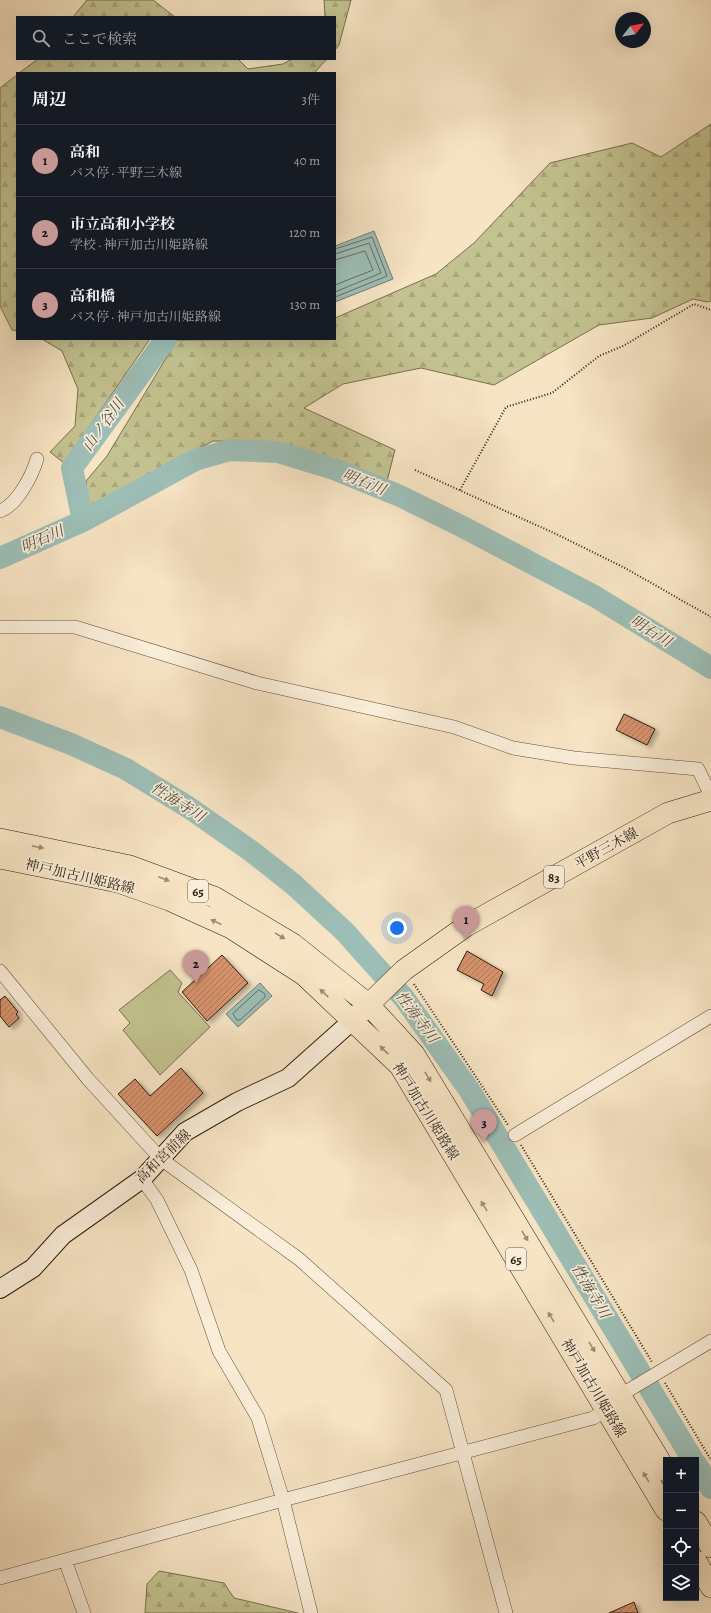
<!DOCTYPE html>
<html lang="ja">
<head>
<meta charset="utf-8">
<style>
  body { margin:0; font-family:Alegreya,"Noto Serif JP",serif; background:#20242c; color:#f1f3f6 }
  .controls { position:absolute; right:12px; bottom:12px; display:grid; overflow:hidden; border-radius:0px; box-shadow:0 4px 16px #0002 }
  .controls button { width:36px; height:36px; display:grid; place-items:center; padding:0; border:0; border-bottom:1px solid #363941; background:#171b24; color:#f1f3f6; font:20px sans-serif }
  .compass { position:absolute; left:615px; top:12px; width:36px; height:36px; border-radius:50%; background:#171b24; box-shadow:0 4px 16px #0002; rotate:59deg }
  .you { position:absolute; left:397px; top:928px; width:14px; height:14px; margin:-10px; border:3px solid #fff; border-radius:50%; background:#1a73e8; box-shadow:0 0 0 6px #1a73e833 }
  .badge { display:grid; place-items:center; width:26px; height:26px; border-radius:50%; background:#c59692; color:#111; font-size:13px; font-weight:700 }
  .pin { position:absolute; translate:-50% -33px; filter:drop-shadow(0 1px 2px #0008) }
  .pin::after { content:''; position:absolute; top:21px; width:14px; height:12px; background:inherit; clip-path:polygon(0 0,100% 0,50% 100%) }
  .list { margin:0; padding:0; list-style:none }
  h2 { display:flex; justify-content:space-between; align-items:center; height:52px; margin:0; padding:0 16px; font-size:17px }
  h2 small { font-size:13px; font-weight:400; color:#9ea1a6 }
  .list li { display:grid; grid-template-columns:26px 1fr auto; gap:12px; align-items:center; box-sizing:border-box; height:72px; padding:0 16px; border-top:1px solid #363941 }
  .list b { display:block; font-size:15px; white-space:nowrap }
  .list p { margin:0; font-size:13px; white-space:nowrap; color:#9ea1a6 }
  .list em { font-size:13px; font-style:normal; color:#9ea1a6 }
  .icon { flex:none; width:22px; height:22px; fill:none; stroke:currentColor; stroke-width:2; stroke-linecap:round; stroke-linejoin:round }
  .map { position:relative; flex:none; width:711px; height:1613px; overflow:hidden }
  .search { position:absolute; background:#171b24; box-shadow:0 4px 16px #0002; left:16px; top:16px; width:320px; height:44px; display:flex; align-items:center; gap:10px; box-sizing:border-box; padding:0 14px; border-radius:0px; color:#9ea1a6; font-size:15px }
  .panel { position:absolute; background:#171b24; box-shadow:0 4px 16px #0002; left:16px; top:72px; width:320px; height:268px; border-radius:0px }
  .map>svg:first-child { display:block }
</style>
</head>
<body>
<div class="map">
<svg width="711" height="1613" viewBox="0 0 711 1613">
  <defs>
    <pattern id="forest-firs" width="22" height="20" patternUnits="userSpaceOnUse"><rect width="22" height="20" fill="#c3c290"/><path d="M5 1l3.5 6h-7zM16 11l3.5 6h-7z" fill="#a8a67b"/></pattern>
    <pattern id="building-hatch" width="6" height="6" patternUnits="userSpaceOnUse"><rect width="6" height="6" fill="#d6926c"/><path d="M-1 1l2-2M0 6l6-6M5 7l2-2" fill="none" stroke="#ae7757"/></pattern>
    <filter id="shadow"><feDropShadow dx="4" dy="2.5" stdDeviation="2" flood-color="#0004"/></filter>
  </defs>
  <rect width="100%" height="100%" fill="#f7e4c4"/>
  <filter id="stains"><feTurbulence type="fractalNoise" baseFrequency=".005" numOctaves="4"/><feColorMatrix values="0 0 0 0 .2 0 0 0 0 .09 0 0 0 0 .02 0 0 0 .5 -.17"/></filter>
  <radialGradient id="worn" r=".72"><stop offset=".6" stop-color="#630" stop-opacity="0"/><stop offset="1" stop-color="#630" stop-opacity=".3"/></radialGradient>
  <path fill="url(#forest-firs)" stroke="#78704f" d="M87 0H153L175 17H73Z
    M324 0H351L339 45 335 50V17H325Z
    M38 59H238L248 69 283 64 292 59H327L314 73H19Z
    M17 75V331L12 330 0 306V88Z
    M711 124V301L707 302 693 299 652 318 599 325 494 385 421 368 343 384 304 408 395 450 386 485 271 442 213 441 88 507 86 481 107 456 177 340 335 339V318L436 274 474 243 550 163 632 143 661 157Z
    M42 339H150L64 463 50 452 75 426 78 389 62 351Z
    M159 1571 224 1583 234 1598 298 1613H145L147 1584Z"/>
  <path fill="#c3c290" stroke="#78704f" d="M170 970 182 983 178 992 210 1027 160 1075 123 1030 130 1023 119 1010Z"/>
  <path fill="#9dbeb6" stroke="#707e73" d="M374 231 393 279 335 302V246Z
    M260 983 272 996 238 1027 226 1014Z"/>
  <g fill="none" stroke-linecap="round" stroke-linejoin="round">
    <path stroke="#656e62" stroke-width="1" d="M335 249 372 237 387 276 335 297
      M335 254 369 243 381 273 335 292
      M335 260 365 251 373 270 335 285
      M259 990 265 994V997L240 1020H237L233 1014Z"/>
    <path stroke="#9dbeb6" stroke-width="22" d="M83 521 72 468 166 339
      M0 558 83 521 195 460 230 450 278 452 334 469 400 496 461 526 596 597 711 668
      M0 717 71 744 126 769 188 807 251 851 293 884 345 932 404 998 470 1091 693 1460
      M696 1464 711 1488"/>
  </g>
  <path fill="url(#building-hatch)" stroke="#2d1f0e" filter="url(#shadow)" d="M624 714 655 729 647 745 616 730Z
    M467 951 503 972 492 996 481 990 484 984 457 970Z
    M222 955 248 983 207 1021 182 992Z
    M5 996 18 1012 16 1014 19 1018 9 1027 0 1016V1000Z
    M181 1068 203 1093 157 1136 118 1094 135 1079 150 1096Z
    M634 1602 638 1613H609Z"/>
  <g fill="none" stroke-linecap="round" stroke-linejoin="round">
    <defs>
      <path id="street" d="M0 511C17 505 32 476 37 459
        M0 627H75L257 683 454 727 513 748 574 758 698 769 711 796
        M0 971 88 1079 161 1159 299 1259 446 1390 506 1613
        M515 1135 711 1016
        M142 1179 157 1200 191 1270 219 1351 258 1418 283 1500 311 1613
        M65 1560 84 1613
        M0 1578 283 1500 593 1418 607 1410 629 1390 711 1341"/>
      <path id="secondary" d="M0 1289 33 1268 63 1235 142 1179 185 1132 237 1102 288 1078 353 1020"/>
      <path id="primary" d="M0 839 130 866 214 897 293 944 368 1004 414 1054 666 1471
        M0 858 118 882 169 900 231 928 304 975 400 1066 666 1510
        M359 1014 404 970 466 926 668 813 711 800
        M696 1522 711 1547
        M696 1561 711 1587"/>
    </defs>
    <use href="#street" stroke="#60503c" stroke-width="14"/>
    <use href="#secondary" stroke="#2d1f0e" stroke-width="20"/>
    <use href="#primary" stroke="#2d1f0e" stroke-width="22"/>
    <path stroke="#2d1f0e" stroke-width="2" stroke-dasharray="1 2" stroke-linecap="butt" d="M415 470 556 534 625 568 711 617
      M460 490 506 407 552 393 599 356 623 346 694 304 711 310
      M414 984 508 1125
      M521 1145 652 1362
      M665 1383 711 1460"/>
    <use href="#street" stroke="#faedd9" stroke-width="13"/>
    <use href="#secondary" stroke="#faedd9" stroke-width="18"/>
    <use href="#primary" stroke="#f7e4c4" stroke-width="21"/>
  </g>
  <defs><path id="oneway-solid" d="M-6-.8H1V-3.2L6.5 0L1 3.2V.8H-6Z"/></defs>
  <g fill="#9c8b72">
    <use href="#oneway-solid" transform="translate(38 847) rotate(11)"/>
    <use href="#oneway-solid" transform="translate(164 879) rotate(21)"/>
    <use href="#oneway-solid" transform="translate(216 922) rotate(-155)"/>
    <use href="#oneway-solid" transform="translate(280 936) rotate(31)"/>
    <use href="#oneway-solid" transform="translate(324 993) rotate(-137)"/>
    <use href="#oneway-solid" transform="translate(384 1050) rotate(-136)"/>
    <use href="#oneway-solid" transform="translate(428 1077) rotate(59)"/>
    <use href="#oneway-solid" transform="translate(484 1206) rotate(-121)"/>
    <use href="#oneway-solid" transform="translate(525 1236) rotate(59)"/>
    <use href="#oneway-solid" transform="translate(551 1317) rotate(-121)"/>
    <use href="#oneway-solid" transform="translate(592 1347) rotate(59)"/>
    <use href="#oneway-solid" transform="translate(646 1477) rotate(-121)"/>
  </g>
  <g text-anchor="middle" stroke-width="3.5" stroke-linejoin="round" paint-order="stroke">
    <g fill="#faedd9" stroke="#6a5d4b" stroke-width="1">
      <rect x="544" y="866" width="20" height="22" rx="3"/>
      <rect x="188" y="880" width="20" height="22" rx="3"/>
      <rect x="506" y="1248" width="20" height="22" rx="3"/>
    </g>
    <g font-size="13" font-weight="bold" fill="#2d1f0e">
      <text x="554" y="882">83</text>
      <text x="198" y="896">65</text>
      <text x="516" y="1264">65</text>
    </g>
    <g font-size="14" fill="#2d1f0e" stroke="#faedd9">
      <text transform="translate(606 848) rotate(-29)" y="5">平野三木線</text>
      <text transform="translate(80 876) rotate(13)" y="5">神戸加古川姫路線</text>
      <text transform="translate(426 1111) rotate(58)" y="5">神戸加古川姫路線</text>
      <text transform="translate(163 1156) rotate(-44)" y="5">高和宮前線</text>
      <text transform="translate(594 1388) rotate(59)" y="5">神戸加古川姫路線</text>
    </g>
    <g font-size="15" font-style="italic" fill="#4f4f40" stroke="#faedd9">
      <text transform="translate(103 425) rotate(-54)" y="5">山ノ谷川</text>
      <text transform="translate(364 482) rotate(22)" y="5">明石川</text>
      <text transform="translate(42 539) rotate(-24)" y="5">明石川</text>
      <text transform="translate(651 631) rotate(32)" y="5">明石川</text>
      <text transform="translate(178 802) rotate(32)" y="5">性海寺川</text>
      <text transform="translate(417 1017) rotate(53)" y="5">性海寺川</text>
      <text transform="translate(591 1291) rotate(59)" y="5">性海寺川</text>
    </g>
  </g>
  <rect width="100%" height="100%" filter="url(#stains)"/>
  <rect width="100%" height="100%" fill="url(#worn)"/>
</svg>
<div class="controls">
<button>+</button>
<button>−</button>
<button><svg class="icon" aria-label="locate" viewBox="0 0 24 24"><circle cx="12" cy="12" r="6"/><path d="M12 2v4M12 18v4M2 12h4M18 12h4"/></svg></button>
<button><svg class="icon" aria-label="layers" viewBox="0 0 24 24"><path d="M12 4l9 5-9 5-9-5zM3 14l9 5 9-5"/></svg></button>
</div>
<svg class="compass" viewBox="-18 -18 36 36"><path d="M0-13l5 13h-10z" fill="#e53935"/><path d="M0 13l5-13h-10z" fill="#9ea1a6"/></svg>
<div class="you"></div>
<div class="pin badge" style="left:466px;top:939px">1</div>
<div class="pin badge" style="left:196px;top:983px">2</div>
<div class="pin badge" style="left:484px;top:1142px">3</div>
<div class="search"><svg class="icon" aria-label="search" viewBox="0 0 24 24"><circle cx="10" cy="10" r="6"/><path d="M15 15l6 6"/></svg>ここで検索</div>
<section class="panel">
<h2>周辺<small>3件</small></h2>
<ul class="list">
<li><span class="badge">1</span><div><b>高和</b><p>バス停 · 平野三木線</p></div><em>40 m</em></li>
<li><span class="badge">2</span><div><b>市立高和小学校</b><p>学校 · 神戸加古川姫路線</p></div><em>120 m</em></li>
<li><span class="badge">3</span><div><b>高和橋</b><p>バス停 · 神戸加古川姫路線</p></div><em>130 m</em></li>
</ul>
</section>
</div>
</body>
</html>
